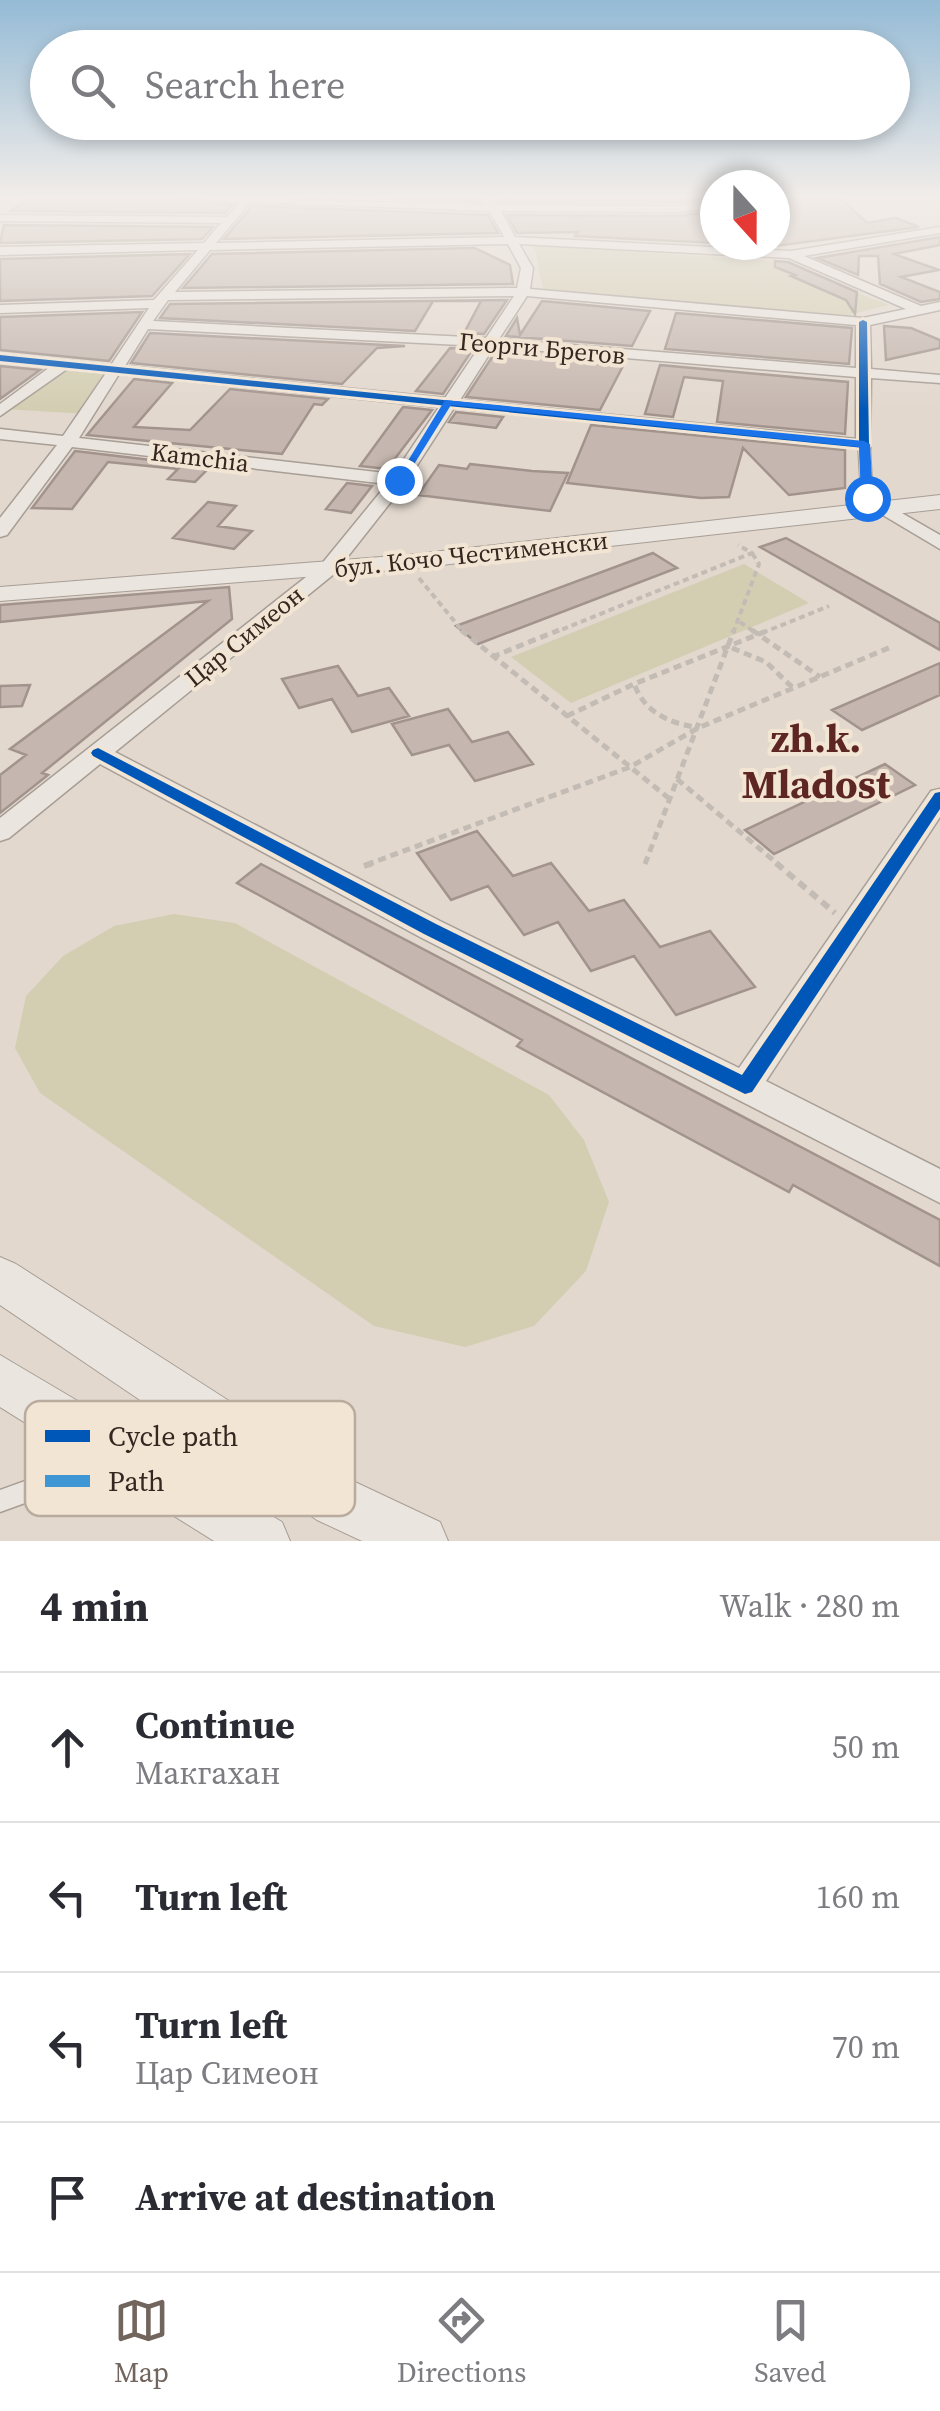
<!DOCTYPE html>
<html lang="en">
<head>
<meta charset="utf-8">
<style>
  body { margin:0; font-family:"Source Serif 4",serif; background:#f2f2f3; color:#2b2b33 }
  .compass { position:absolute; left:700px; top:170px; width:90px; height:90px; border-radius:50%; background:#fff; box-shadow:0 5px 15px #0003; rotate:159deg }
  .stop { position:absolute; width:30px; height:30px; margin:-22px; border:8px solid #1a73e8; border-radius:50%; background:#fff }
  .stop.end { background:#1a73e8; border-color:#fff; box-shadow:0 2px 10px #0008 }
  .list { margin:0; padding:0; list-style:none }
  h2 { display:flex; justify-content:space-between; align-items:center; height:130px; margin:0; padding:0 40px; font-size:42px }
  h2 small { font-size:32px; font-weight:400; color:#7c7c81 }
  .list li { display:grid; grid-template-columns:65px 1fr auto; gap:30px; align-items:center; box-sizing:border-box; height:150px; padding:0 40px; border-top:2px solid #e1e1e2 }
  .list b { display:block; font-size:38px; white-space:nowrap }
  .list p { margin:0; font-size:32px; white-space:nowrap; color:#7c7c81 }
  .list em { font-size:32px; font-style:normal; color:#7c7c81 }
  .icon { flex:none; width:55px; height:55px; fill:none; stroke:currentColor; stroke-width:2; stroke-linecap:round; stroke-linejoin:round }
  .map { position:relative; flex:none; width:940px; height:1541px; overflow:hidden }
  .search { position:absolute; background:#fff; box-shadow:0 5px 15px #0003; left:30px; right:30px; top:30px; height:110px; display:flex; align-items:center; gap:25px; box-sizing:border-box; padding:0 35px; border-radius:55px; color:#7c7c81; font-size:38px }
  .sheet { height:730px; background:#fff }
  nav { display:flex; justify-content:space-around; align-items:center; box-sizing:border-box; height:140px; border-top:2px solid #e1e1e2; background:#fff; font-size:28px; color:#7c7c81 }
  nav a { display:grid; justify-items:center; gap:5px }
  nav .on { color:#72655d }
  .map>svg:first-child { display:block }
</style>
</head>
<body>
<div class="map">
<svg width="940" height="1541" viewBox="0 0 940 1541">
  <rect width="100%" height="100%" fill="#e2d8ce"/>
  <path fill="#d3ceb2" d="M534 245 774 261 889 305 844 316 543 290Z
    M63 365 116 370 87 414 4 409Z
    M744 564 809 603 571 703 511 657Z
    M174 914 235 923 549 1095 584 1140 609 1202 586 1271 534 1326 465 1347 374 1326 40 1093 15 1048 26 996 63 956 114 926Z"/>
  <path fill="#c5b7af" stroke="#a2948d" stroke-width="2.5" d="M35 196H164L232 205 225 213 10 211Z
    M302 196 479 197 481 201Z
    M502 196H715V197L679 202 499 201 497 197Z
    M782 200H842L867 223 896 218 919 227 775 246V202Z
    M252 206 488 215 498 233 224 239Z
    M715 211V243L575 236 578 232 517 233 507 215 679 216Z
    M4 225 213 227 202 239 0 243Z
    M940 237V245L894 254 939 270 901 277 940 292V299L921 302 880 284 878 256H859L858 275 817 258Z
    M475 248 510 265 513 284 183 288 212 254Z
    M190 254 152 296 0 301V259Z
    M775 261 788 262 857 292 855 314 846 300 791 276 795 275 775 267Z
    M507 300 484 334 464 333 481 301H433L415 331 160 318 170 304Z
    M542 301 586 305 650 311 632 346 506 336 517 318 520 335Z
    M142 312 109 361 0 350V317Z
    M676 313 852 328 849 364 665 349Z
    M884 326 911 328 940 340V348L886 360Z
    M150 333 405 346 377 348 342 384 131 363Z
    M450 348 473 349 443 394 416 391Z
    M496 351 625 362 600 410 466 397Z
    M660 365 848 382 845 434 717 422 723 381 684 377 673 417 645 414Z
    M0 366 40 370 0 399Z
    M134 379 172 383 134 427 190 430 230 389 328 399 322 405 314 404 282 454 87 435Z
    M403 407 432 410 387 469 360 466Z
    M456 412 503 417 496 428 449 422Z
    M591 425 845 450V488L789 495 743 448 729 497 701 498 567 483Z
    M75 451 210 467 195 482 168 479 178 469 108 462 72 509 32 508Z
    M470 464 532 471 568 473 550 511 418 495 439 465 467 469Z
    M347 483 372 486 351 513 326 509Z
    M208 502 236 506 218 526 252 531 234 549 173 538Z
    M786 538 940 623V650L760 547Z
    M653 553 677 568 478 644 456 626Z
    M229 587 232 619 42 773 48 775 0 813V775L26 755 10 749 208 601 0 622V605Z
    M940 663V695L862 730 832 710Z
    M338 666 358 696 389 688 409 716 352 732 332 699 299 708 282 679Z
    M30 685 22 706 0 707V686Z
    M448 709 472 742 508 732 533 764 475 781 449 745 412 755 392 724Z
    M885 764 915 785 774 854 745 830Z
    M477 831 513 876 551 863 589 911 624 900 660 947 710 931 755 987 676 1015 634 956 591 971 558 922 524 935 488 886 451 900 417 853Z
    M261 864 940 1220V1266L793 1185 789 1192 517 1046 522 1040 237 883Z"/>
  <g fill="none" stroke-linecap="round" stroke-linejoin="round">
    <defs>
      <path id="service" d="M825 196H832L829 198Z
        M111 1450 119 1453 122 1461 119 1469 0 1512V1490Z"/>
      <path id="pedestrian" d="M864 442 870 445 873 498 867 502 861 498 858 445Z"/>
      <path id="minor" d="M167 196 487 205 482 196H492L497 205 679 206 715 201V207L679 212 501 211 515 237 791 251 940 227V233L804 256 921 306 940 302V310L870 325 871 369 940 375V383L871 378 870 449 454 408 405 484 334 574 115 752 440 921 739 1068 931 791 940 789V817L766 1081 940 1169V1203L420 937 100 764 9 838 0 841V818L320 566 387 484 72 447 7 535 0 537V518L57 445 0 439V429L63 436 106 373 67 369 0 416V404L50 367 0 362V354L111 365 149 308 0 313V305L154 300 198 250 0 255V247L204 243 221 223 0 221V215L227 217 240 202ZM250 202 490 211 504 237 216 243ZM508 244 521 268 517 288 175 292 210 250ZM519 244 789 258 906 309 863 318 530 289 533 268ZM514 296 486 338 153 321 168 300ZM527 296 856 325V368L499 339ZM148 329 480 346 445 398 125 366ZM494 347 856 377V439L460 400ZM119 374 439 407 394 474 79 438Z
        M775 196H783L775 199Z
        M867 493 940 535V549L861 502V494Z"/>
      <path id="tertiary" d="M912 196H940V204L914 199Z
        M940 495V509L406 569 0 601V587L406 555Z
        M0 1257 16 1264 355 1482 440 1522 448 1541H362L317 1520 0 1305Z
        M0 1355 282 1522 290 1541H214L0 1407Z"/>
    </defs>
    <use href="#service" stroke="#a79e96" stroke-width="3"/>
    <use href="#pedestrian" stroke="#a79e96" stroke-width="2"/>
    <use href="#minor" stroke="#a79e96" stroke-width="3"/>
    <use href="#tertiary" stroke="#a79e96" stroke-width="2"/>
    <path stroke="#c3bcb5" stroke-width="4" stroke-dasharray="6 4" stroke-linecap="butt" d="M419 578 464 633
      M740 622 756 633
      M553 633 752 553 738 545
      M733 633 759 564 752 553
      M762 633 829 606"/>
    <path stroke="#c3bcb5" stroke-width="5" stroke-dasharray="8 5" stroke-linecap="butt" d="M461 630 671 800
      M752 630 820 677
      M732 648 766 662 793 688
      M492 657 559 630
      M635 686C645 712 669 723 695 727
      M567 716 634 684 769 630
      M677 779 779 865
      M645 864 734 630
      M366 865 630 767 698 728 891 647"/>
    <path stroke="#c3bcb5" stroke-width="6" stroke-dasharray="9 6" stroke-linecap="butt" d="M776 863 835 913
      M364 866 373 863"/>
    <use href="#service" fill="#eae5de" fill-rule="evenodd"/>
    <use href="#pedestrian" fill="#eae5de" fill-rule="evenodd"/>
    <use href="#minor" fill="#eae5de" fill-rule="evenodd"/>
    <use href="#tertiary" fill="#eae5de" fill-rule="evenodd"/>
    <path stroke="#3e96d5" stroke-width="8" stroke-dasharray="15 8" stroke-linecap="butt" d="M864 445V451"/>
    <path stroke="#3e96d5" stroke-width="10" stroke-dasharray="19 10" stroke-linecap="butt" d="M864 448 867 498"/>
    <defs>
      <path id="cycleway" d="M863 320 867 322 869 445 864 448 0 361V355L859 442V322Z
        M98 748 436 924 742 1075 935 793 940 792V809L752 1092 745 1094 424 934 93 756 91 753 93 750Z"/>
    </defs>
    <use href="#cycleway" stroke="#f2e5d4" stroke-width="6"/>
    <use href="#cycleway" fill="#0057b8" fill-rule="evenodd"/>
  </g>
  <linearGradient id="sky" x2="0" y2="1"><stop stop-color="#95bbd6"/><stop offset="0.48" stop-color="#f2ede9"/><stop offset="1" stop-color="#f2ede9" stop-opacity="0"/></linearGradient>
  <rect width="940" height="411" fill="url(#sky)"/>
  <path fill="#1a73e8" d="M445 400 864 441 870 444 873 498 867 502 861 498 859 447 451 405 403 482H395Z"/>
  <g text-anchor="middle" stroke-width="8" stroke-linejoin="round" paint-order="stroke">
    <g font-size="25" fill="#352720" stroke="#f2e5d4">
      <text transform="translate(542 348) rotate(5)" y="9">Георги Брегов</text>
      <text transform="translate(200 457) rotate(7)" y="9">Kamchia</text>
      <text transform="translate(471 554) rotate(-6)" y="9">бул. Кочо Честименски</text>
      <text transform="translate(244 636) rotate(-39)" y="9">Цар Симеон</text>
    </g>
    <g font-size="40" font-weight="bold" fill="#5d2623" stroke="#f2e5d4">
      <text x="816" y="752">zh.k.<tspan x="816" dy="46">Mladost</tspan></text>
    </g>
  </g>
  <rect x="25" y="1401" width="330" height="115" rx="15" fill="#f2e5d4" stroke="#b9ac9e" stroke-width="2.5"/>
  <rect x="45" y="1430" width="45" height="12" fill="#0057b8"/>
  <rect x="45" y="1475" width="45" height="12" fill="#3e96d5"/>
  <g font-size="28" fill="#352720">
    <text x="108" y="1446">Cycle path</text>
    <text x="108" y="1491">Path</text>
  </g>
</svg>
<svg class="compass" viewBox="-18 -18 36 36"><path d="M0-13l5 13h-10z" fill="#e53935"/><path d="M0 13l5-13h-10z" fill="#7c7c81"/></svg>
<div class="stop" style="left:867px;top:498px"></div>
<div class="stop end" style="left:399px;top:480px"></div>
<div class="search"><svg class="icon" aria-label="search" viewBox="0 0 24 24"><circle cx="10" cy="10" r="6"/><path d="M15 15l6 6"/></svg>Search here</div>
</div>
<section class="sheet">
<h2>4 min<small>Walk · 280 m</small></h2>
<ul class="list">
<li><svg class="icon" aria-label="ahead" viewBox="0 0 24 24"><path d="M12 20V5M6 11l6-6 6 6"/></svg><div><b>Continue</b><p>Макгахан</p></div><em>50 m</em></li>
<li><svg class="icon" aria-label="left" viewBox="0 0 24 24"><path d="M17 20v-9H6M10 6l-5 5 5 5"/></svg><div><b>Turn left</b></div><em>160 m</em></li>
<li><svg class="icon" aria-label="left" viewBox="0 0 24 24"><path d="M17 20v-9H6M10 6l-5 5 5 5"/></svg><div><b>Turn left</b><p>Цар Симеон</p></div><em>70 m</em></li>
<li><svg class="icon" aria-label="arrive" viewBox="0 0 24 24"><path d="M6 21V4h12l-3 4 3 4H6"/></svg><div><b>Arrive at destination</b></div></li>
</ul>
</section>
<nav>
<a class="on"><svg class="icon" aria-label="map" viewBox="0 0 24 24"><path d="M3 6l6-2 6 2 6-2v14l-6 2-6-2-6 2zM9 4v14M15 6v14"/></svg>Map</a>
<a><svg class="icon" aria-label="directions" viewBox="0 0 24 24"><path d="M12 3l9 9-9 9-9-9zM9 14v-3h6M13 9l2 2-2 2"/></svg>Directions</a>
<a><svg class="icon" aria-label="saved" viewBox="0 0 24 24"><path d="M7 4h10v16l-5-4-5 4z"/></svg>Saved</a>
</nav>
</body>
</html>
